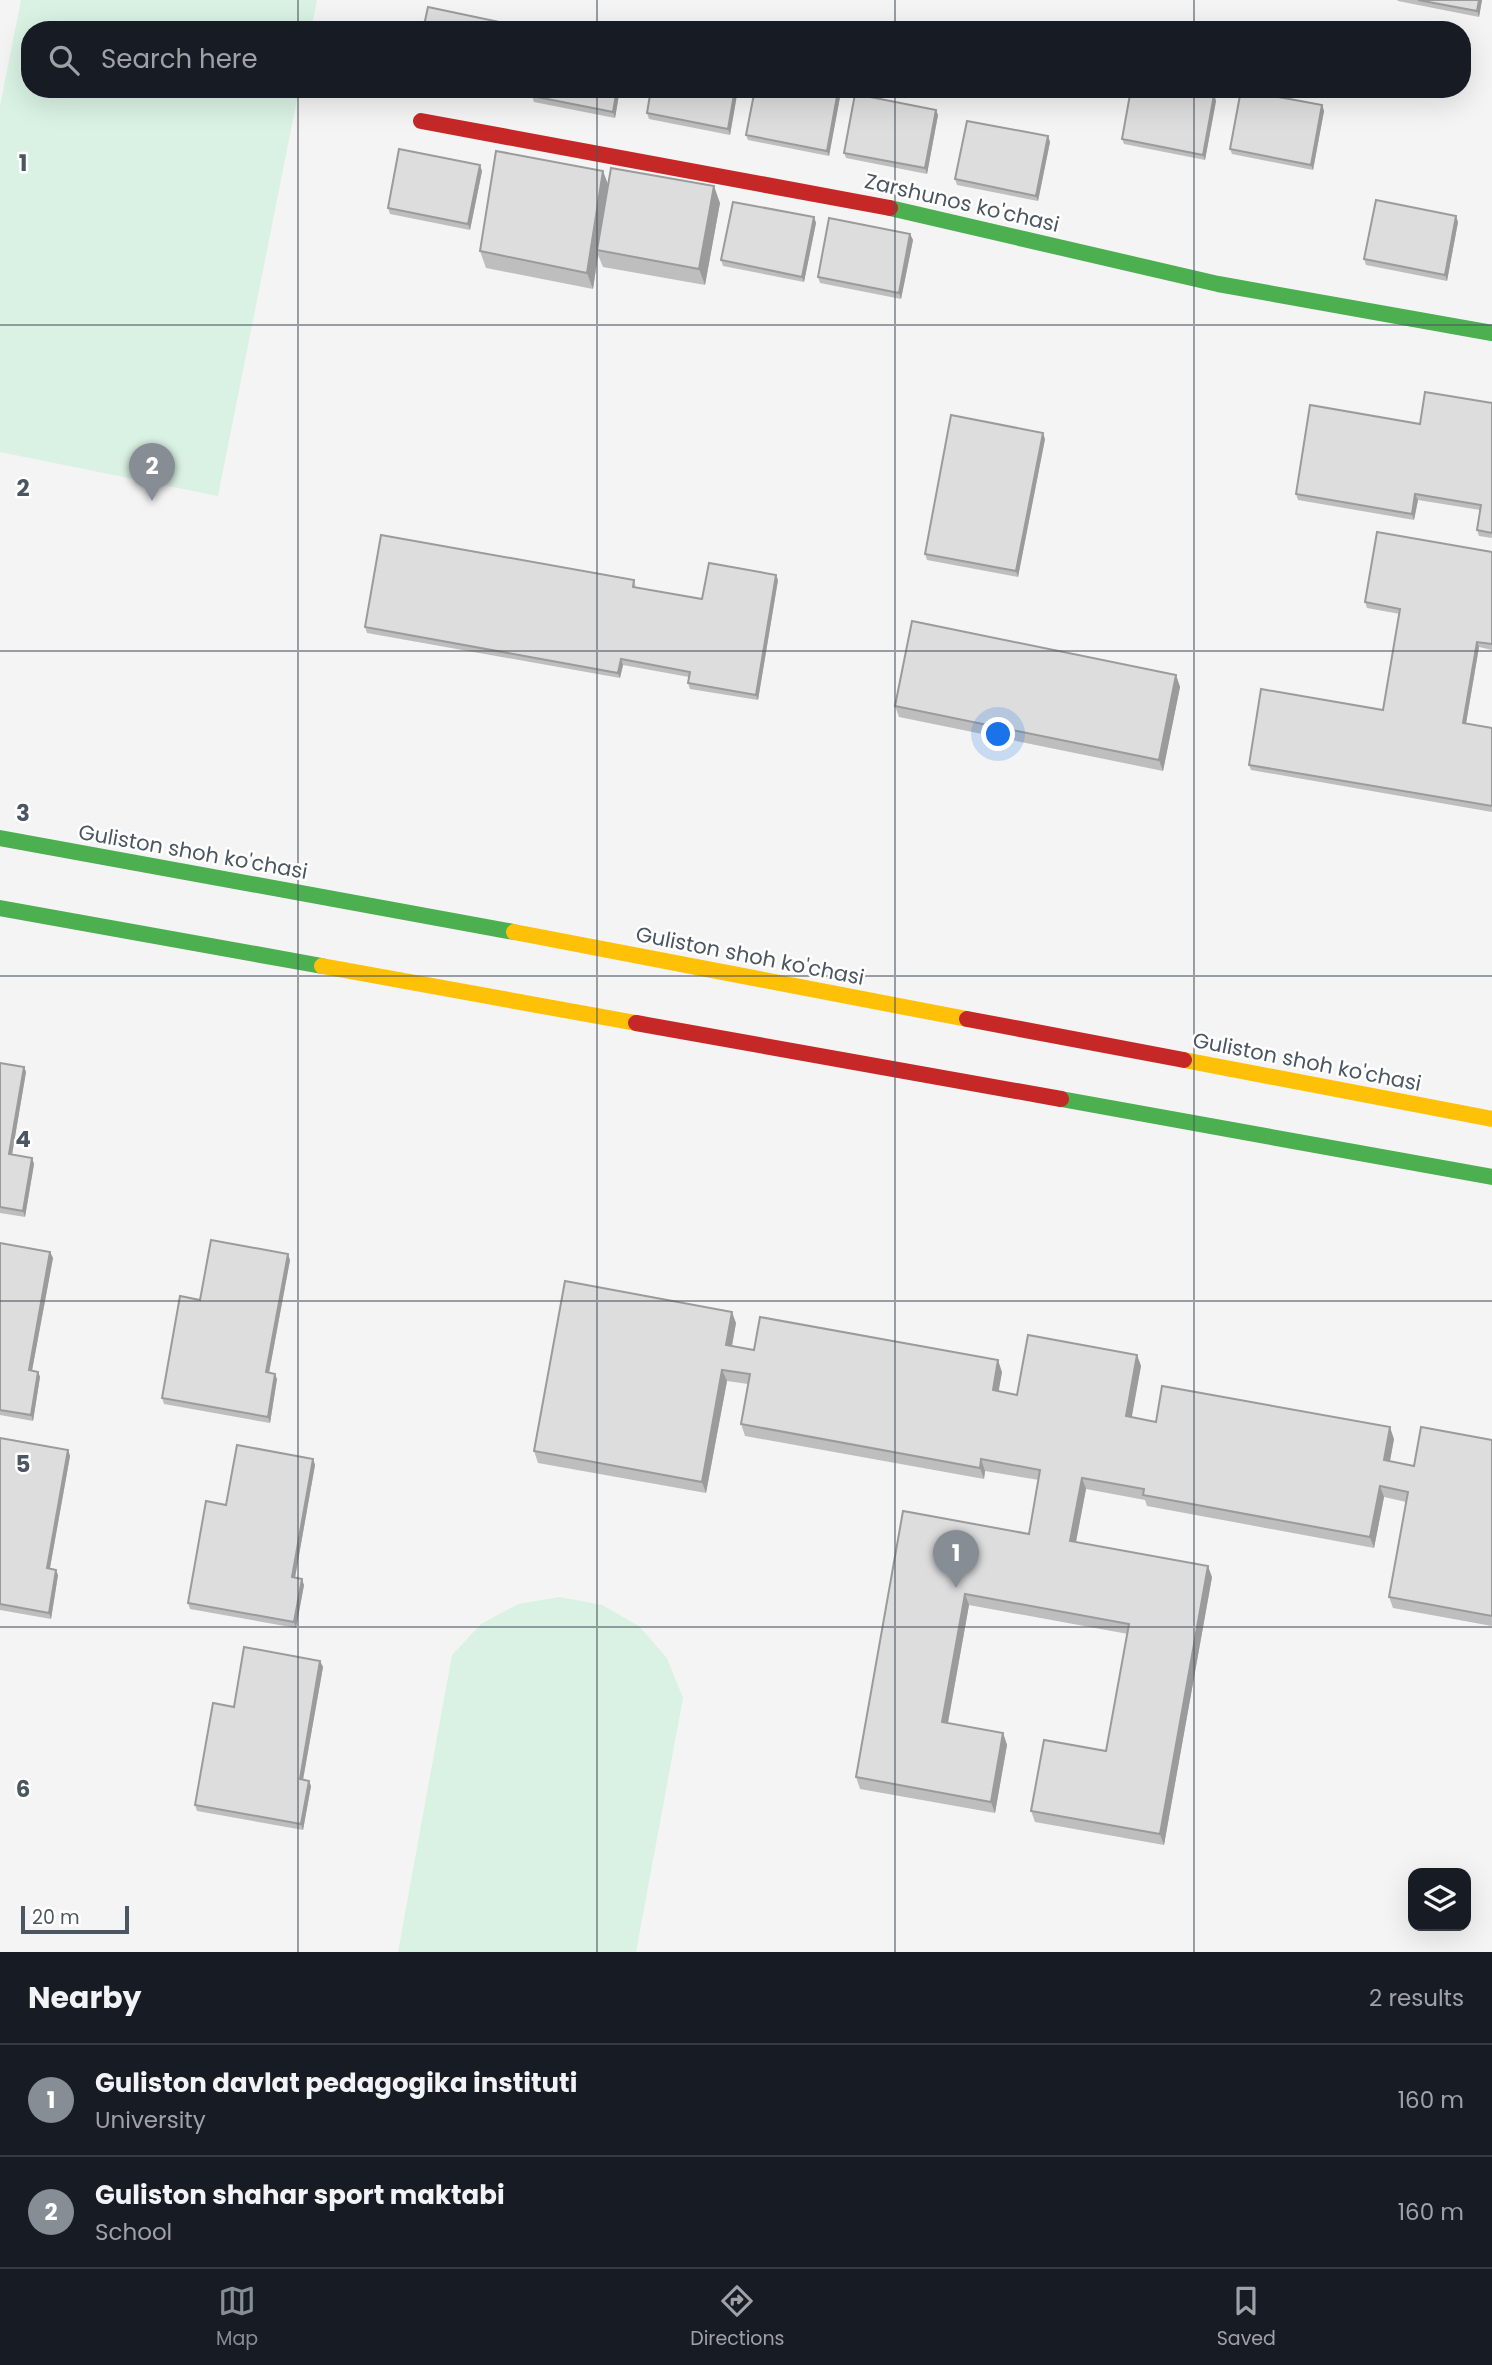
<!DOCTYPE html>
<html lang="en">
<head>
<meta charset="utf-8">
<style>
  body { margin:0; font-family:Poppins,sans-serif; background:#20242c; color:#f1f3f6 }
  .controls { position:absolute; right:21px; bottom:21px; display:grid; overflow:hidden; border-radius:14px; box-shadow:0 7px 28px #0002 }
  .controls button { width:63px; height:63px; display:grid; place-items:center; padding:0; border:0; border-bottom:2px solid #363941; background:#171b24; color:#f1f3f6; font:35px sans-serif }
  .scale { position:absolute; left:21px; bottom:18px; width:108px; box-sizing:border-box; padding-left:7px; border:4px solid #4a5661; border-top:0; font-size:19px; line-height:24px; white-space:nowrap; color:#4a5661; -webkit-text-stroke:5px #fff; paint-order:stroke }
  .you { position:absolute; left:999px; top:735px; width:24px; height:24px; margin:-18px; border:5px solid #fff; border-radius:50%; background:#1a73e8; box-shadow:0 0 0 10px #1a73e833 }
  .badge { display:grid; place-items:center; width:46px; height:46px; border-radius:50%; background:#868d94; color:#fff; font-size:23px; font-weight:700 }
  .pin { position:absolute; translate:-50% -58px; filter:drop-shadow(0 2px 4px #0008) }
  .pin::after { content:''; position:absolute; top:37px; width:24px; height:21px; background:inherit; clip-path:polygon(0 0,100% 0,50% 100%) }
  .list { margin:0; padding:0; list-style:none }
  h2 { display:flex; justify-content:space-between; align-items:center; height:91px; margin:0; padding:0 28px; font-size:30px }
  h2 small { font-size:23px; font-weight:400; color:#9ea1a6 }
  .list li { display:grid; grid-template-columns:46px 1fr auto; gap:21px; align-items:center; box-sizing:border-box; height:112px; padding:0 28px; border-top:2px solid #363941 }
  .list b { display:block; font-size:26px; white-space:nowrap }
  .list p { margin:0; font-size:23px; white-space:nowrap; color:#9ea1a6 }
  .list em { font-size:23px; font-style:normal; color:#9ea1a6 }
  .icon { flex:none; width:38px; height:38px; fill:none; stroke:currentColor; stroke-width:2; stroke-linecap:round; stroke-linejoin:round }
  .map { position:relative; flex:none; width:1492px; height:1952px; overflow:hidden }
  .search { position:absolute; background:#171b24; box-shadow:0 7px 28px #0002; left:21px; right:21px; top:21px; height:77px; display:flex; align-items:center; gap:18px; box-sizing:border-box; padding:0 24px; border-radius:28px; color:#9ea1a6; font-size:26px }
  .sheet { height:315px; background:#171b24 }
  nav { display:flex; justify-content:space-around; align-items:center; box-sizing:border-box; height:98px; border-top:2px solid #363941; background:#171b24; font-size:19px; color:#9ea1a6 }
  nav a { display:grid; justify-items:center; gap:4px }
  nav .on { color:#868d94 }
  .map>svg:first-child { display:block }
</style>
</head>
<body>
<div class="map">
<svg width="1492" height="1952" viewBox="0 0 1492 1952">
  <rect width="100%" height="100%" fill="#f4f4f4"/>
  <path fill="#d9f2e3" d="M21 0H317L311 30H30V89H299L218 496 0 452V106Z
    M560 1597 602 1605 639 1626 667 1658 683 1698 636 1952H398L452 1655 481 1624 518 1604Z"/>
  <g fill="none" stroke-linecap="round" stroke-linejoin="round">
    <path stroke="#4caf50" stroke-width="16" d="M890 208 1218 284 1492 333
      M0 838 514 932
      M0 908 322 966
      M1061 1099 1492 1177"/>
    <path stroke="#ffc107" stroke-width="16" d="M514 932 967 1019
      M322 966 636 1023
      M1184 1060 1492 1119"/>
    <path stroke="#c62828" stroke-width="16" d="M421 121 890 208
      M967 1019 1184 1060
      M636 1023 1061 1099"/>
  </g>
  <path fill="#bebebf" d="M1397 0H1482L1479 17 1398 1Z
    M620 89 615 118 534 102 532 96Z
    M651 89H738L730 135 649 119 647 113Z
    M1214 95 1216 101 1205 160 1124 144 1122 139Z
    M840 97 829 156 748 140 746 135Z
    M1322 105 1324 111 1313 170 1232 154 1230 149Z
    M938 115 927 174 846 158 844 153Z
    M1048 136 1050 142 1038 201 957 185 955 179Z
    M482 171 470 230 390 214 388 208Z
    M603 171 608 186 720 203 705 285 603 267 598 255 593 289 486 268 480 251Z
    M814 217 816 223 804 282 723 266 721 260Z
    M1458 222 1447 281 1366 265 1364 259Z
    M910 234 913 240 901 299 820 283 818 277Z
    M1492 403V538L1479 536 1477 530 1480 510 1418 500 1414 520 1298 500 1296 494 1420 424Z
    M1045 439 1018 577 927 560 925 554Z
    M1492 552V650L1479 647 1466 724 1492 728V812L1251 770 1249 765 1383 710 1400 614 1367 608 1365 602Z
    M634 580 636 588 702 599 778 580 758 700 690 689 688 683 689 677 623 665 620 678 367 633 365 627Z
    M1176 675 1180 687 1163 771 899 717 895 706Z
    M0 1063 24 1067 26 1072 12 1155 32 1158 34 1164 25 1217 0 1213Z
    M0 1243 50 1252 53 1258 32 1370 38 1372 40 1377 33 1421 0 1415Z
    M290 1260 269 1373 277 1379 270 1423 164 1404 162 1398 200 1300Z
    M736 1323 732 1346 754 1350 1002 1372 998 1391 1017 1395 1137 1355 1141 1366 1131 1417 1156 1422 1394 1439 1390 1461 1414 1466 1492 1440V1626L1393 1608 1389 1597 1406 1502 1384 1497 1374 1548 1147 1506 1145 1500 1086 1489 1076 1542 1212 1577 1164 1845 1035 1822 1031 1811 1106 1751 1128 1634 969 1605 948 1723 1003 1733 1007 1745 995 1813 860 1789 856 1777 903 1511 1029 1534 1039 1480 985 1471 984 1479 745 1436 741 1424 748 1384 727 1381 706 1493 538 1463 534 1451Z
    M0 1438 68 1450 70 1456 50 1568 58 1575 51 1619 0 1610Z
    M313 1459 315 1465 295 1578 304 1585 296 1628 190 1609 188 1603 226 1505Z
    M320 1661 323 1667 303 1780 311 1786 303 1830 197 1811 195 1805 234 1707Z"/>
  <path fill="#9b9b9b" d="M1479 0H1482L1479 17 1477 11Z
    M617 89H620L615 118 613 112Z
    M735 89H738L730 135 728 129Z
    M838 91 840 97 829 156 827 151Z
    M1214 95 1216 101 1205 160 1203 155Z
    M1322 105 1324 111 1313 170 1311 165Z
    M936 110 938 115 927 174 925 168Z
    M1048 136 1050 142 1038 201 1036 196Z
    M480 165 482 171 470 230 468 224Z
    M603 171 609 187 597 250 598 255 593 289 587 273Z
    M714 186 720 203 705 285 699 269Z
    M1456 216 1458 222 1447 281 1445 275Z
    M814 217 816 223 804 282 802 277Z
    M910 234 913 240 901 299 899 293Z
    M1043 433 1045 439 1018 577 1016 571Z
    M1415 494 1418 500 1414 520 1412 514Z
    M776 575 778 580 758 700 756 695Z
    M1477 642 1479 647 1465 729 1463 723Z
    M621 659 623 665 620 678 618 673Z
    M1176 675 1180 687 1163 771 1159 760Z
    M24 1067 26 1072 11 1160 9 1154Z
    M32 1158 34 1164 25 1217 23 1211Z
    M50 1252 53 1258 31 1376 29 1370Z
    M288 1254 290 1260 268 1378 266 1372Z
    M732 1312 736 1323 730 1356 726 1345Z
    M1137 1355 1141 1366 1130 1427 1126 1416Z
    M998 1360 1002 1372 997 1401 993 1390Z
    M722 1370 727 1381 706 1493 702 1482Z
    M38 1372 40 1377 33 1421 31 1415Z
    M275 1374 277 1379 270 1423 268 1417Z
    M1390 1427 1394 1439 1388 1471 1384 1460Z
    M68 1450 70 1456 49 1573 47 1568Z
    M313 1459 315 1465 294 1583 292 1577Z
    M981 1459 985 1471 984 1479 980 1468Z
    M1082 1478 1086 1489 1074 1552 1070 1541Z
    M1380 1486 1384 1497 1374 1548 1370 1537Z
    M1208 1566 1212 1577 1164 1845 1160 1834Z
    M56 1570 58 1575 51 1619 49 1613Z
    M302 1579 304 1585 296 1628 294 1622Z
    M965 1594 969 1605 946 1733 942 1722Z
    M320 1661 323 1667 302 1785 300 1779Z
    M1003 1733 1007 1745 995 1813 991 1802Z
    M309 1781 311 1786 303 1830 301 1824Z"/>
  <path fill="#ddddde" stroke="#9b9b9b" stroke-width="2" d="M1418 0H1479L1477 11Z
    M428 7 509 24 507 30H423Z
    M533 89H617L613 112 532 96Z
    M651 89H735L728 129 647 113Z
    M755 89H828L838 91 827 151 746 135Z
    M1131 89H1181L1214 95 1203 155 1122 139Z
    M1241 90 1322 105 1311 165 1230 149Z
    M855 94 936 110 925 168 844 153Z
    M967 121 1048 136 1036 196 955 179Z
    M399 149 480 165 468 224 388 208Z
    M496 151 603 171 587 273 480 251Z
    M611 168 714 186 699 269 597 250Z
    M1376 200 1456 216 1445 275 1364 259Z
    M733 202 814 217 802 277 721 260Z
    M829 218 910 234 899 293 818 277Z
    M1425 392 1492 403V533L1477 530 1481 505 1415 494 1412 514 1296 494 1310 405 1420 424Z
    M951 415 1043 433 1016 571 925 554Z
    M1377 532 1492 552V644L1477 642 1463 723 1492 728V806L1249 765 1261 689 1383 710 1400 609 1365 602Z
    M381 535 634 580 633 587 702 599 709 563 776 575 756 695 688 683 690 672 621 659 618 673 365 627Z
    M912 621 1176 675 1159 760 895 706Z
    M0 1063 24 1067 9 1154 32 1158 23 1211 0 1207Z
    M211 1240 288 1254 266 1372 275 1374 268 1417 162 1398 180 1296 200 1300Z
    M0 1243 50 1252 29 1370 38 1372 31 1415 0 1410Z
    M565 1281 732 1312 726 1345 754 1350 760 1317 998 1360 993 1390 1017 1395 1028 1335 1137 1355 1126 1416 1156 1422 1162 1386 1390 1427 1384 1460 1414 1466 1421 1427 1492 1440V1616L1389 1597 1408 1492 1380 1486 1370 1537 1143 1495 1144 1489 1082 1478 1070 1541 1208 1566 1160 1834 1031 1811 1044 1740 1106 1751 1129 1624 965 1594 942 1722 1003 1733 991 1802 856 1777 903 1511 1029 1534 1040 1470 981 1459 980 1468 741 1424 750 1374 722 1370 702 1482 534 1451Z
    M0 1438 68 1450 47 1568 56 1570 49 1613 0 1604Z
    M237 1445 313 1459 292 1577 302 1579 294 1622 188 1603 206 1501 226 1505Z
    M244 1647 320 1661 300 1779 309 1781 301 1824 195 1805 213 1703 234 1707Z"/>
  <path fill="none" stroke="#4a5661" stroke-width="2" stroke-opacity="0.55" d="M298 0V30M597 0V30M895 0V30M1194 0V30M298 89V1952M597 89V1952M895 89V1952M1194 89V1952M0 325H1492M0 651H1492M0 976H1492M0 1301H1492M0 1627H1492"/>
  <g text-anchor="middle" stroke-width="5" stroke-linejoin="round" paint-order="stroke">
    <g font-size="21" fill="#4a5661" stroke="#fff">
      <text transform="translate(962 203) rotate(13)" y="7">Zarshunos ko'chasi</text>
      <text transform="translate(193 852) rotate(10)" y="7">Guliston shoh ko'chasi</text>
      <text transform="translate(750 956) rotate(11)" y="7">Guliston shoh ko'chasi</text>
      <text transform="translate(1307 1062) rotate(11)" y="7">Guliston shoh ko'chasi</text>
    </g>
  </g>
  <g font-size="23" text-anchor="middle" font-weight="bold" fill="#4a5661" stroke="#fff" stroke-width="5" stroke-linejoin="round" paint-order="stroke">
    <text x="23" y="171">1</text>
    <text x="23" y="496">2</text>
    <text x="23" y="821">3</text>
    <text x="23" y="1147">4</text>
    <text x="23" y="1472">5</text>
    <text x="23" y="1797">6</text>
  </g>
</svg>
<div class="controls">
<button><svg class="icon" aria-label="layers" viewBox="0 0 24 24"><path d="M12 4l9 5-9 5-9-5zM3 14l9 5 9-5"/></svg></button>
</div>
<div class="scale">20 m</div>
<div class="you"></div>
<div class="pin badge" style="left:956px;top:1588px">1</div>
<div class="pin badge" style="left:152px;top:501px">2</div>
<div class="search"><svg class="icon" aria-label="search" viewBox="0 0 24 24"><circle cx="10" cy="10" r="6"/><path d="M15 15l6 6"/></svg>Search here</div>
</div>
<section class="sheet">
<h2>Nearby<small>2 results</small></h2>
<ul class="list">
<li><span class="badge">1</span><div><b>Guliston davlat pedagogika instituti</b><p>University</p></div><em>160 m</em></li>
<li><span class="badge">2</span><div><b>Guliston shahar sport maktabi</b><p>School</p></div><em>160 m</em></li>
</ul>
</section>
<nav>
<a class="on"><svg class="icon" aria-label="map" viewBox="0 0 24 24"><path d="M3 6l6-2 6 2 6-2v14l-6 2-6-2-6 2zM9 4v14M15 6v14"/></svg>Map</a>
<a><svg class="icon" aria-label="directions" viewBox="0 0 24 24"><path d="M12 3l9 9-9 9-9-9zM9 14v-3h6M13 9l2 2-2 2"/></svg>Directions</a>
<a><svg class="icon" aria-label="saved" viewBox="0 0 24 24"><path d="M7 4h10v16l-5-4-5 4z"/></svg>Saved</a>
</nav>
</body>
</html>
